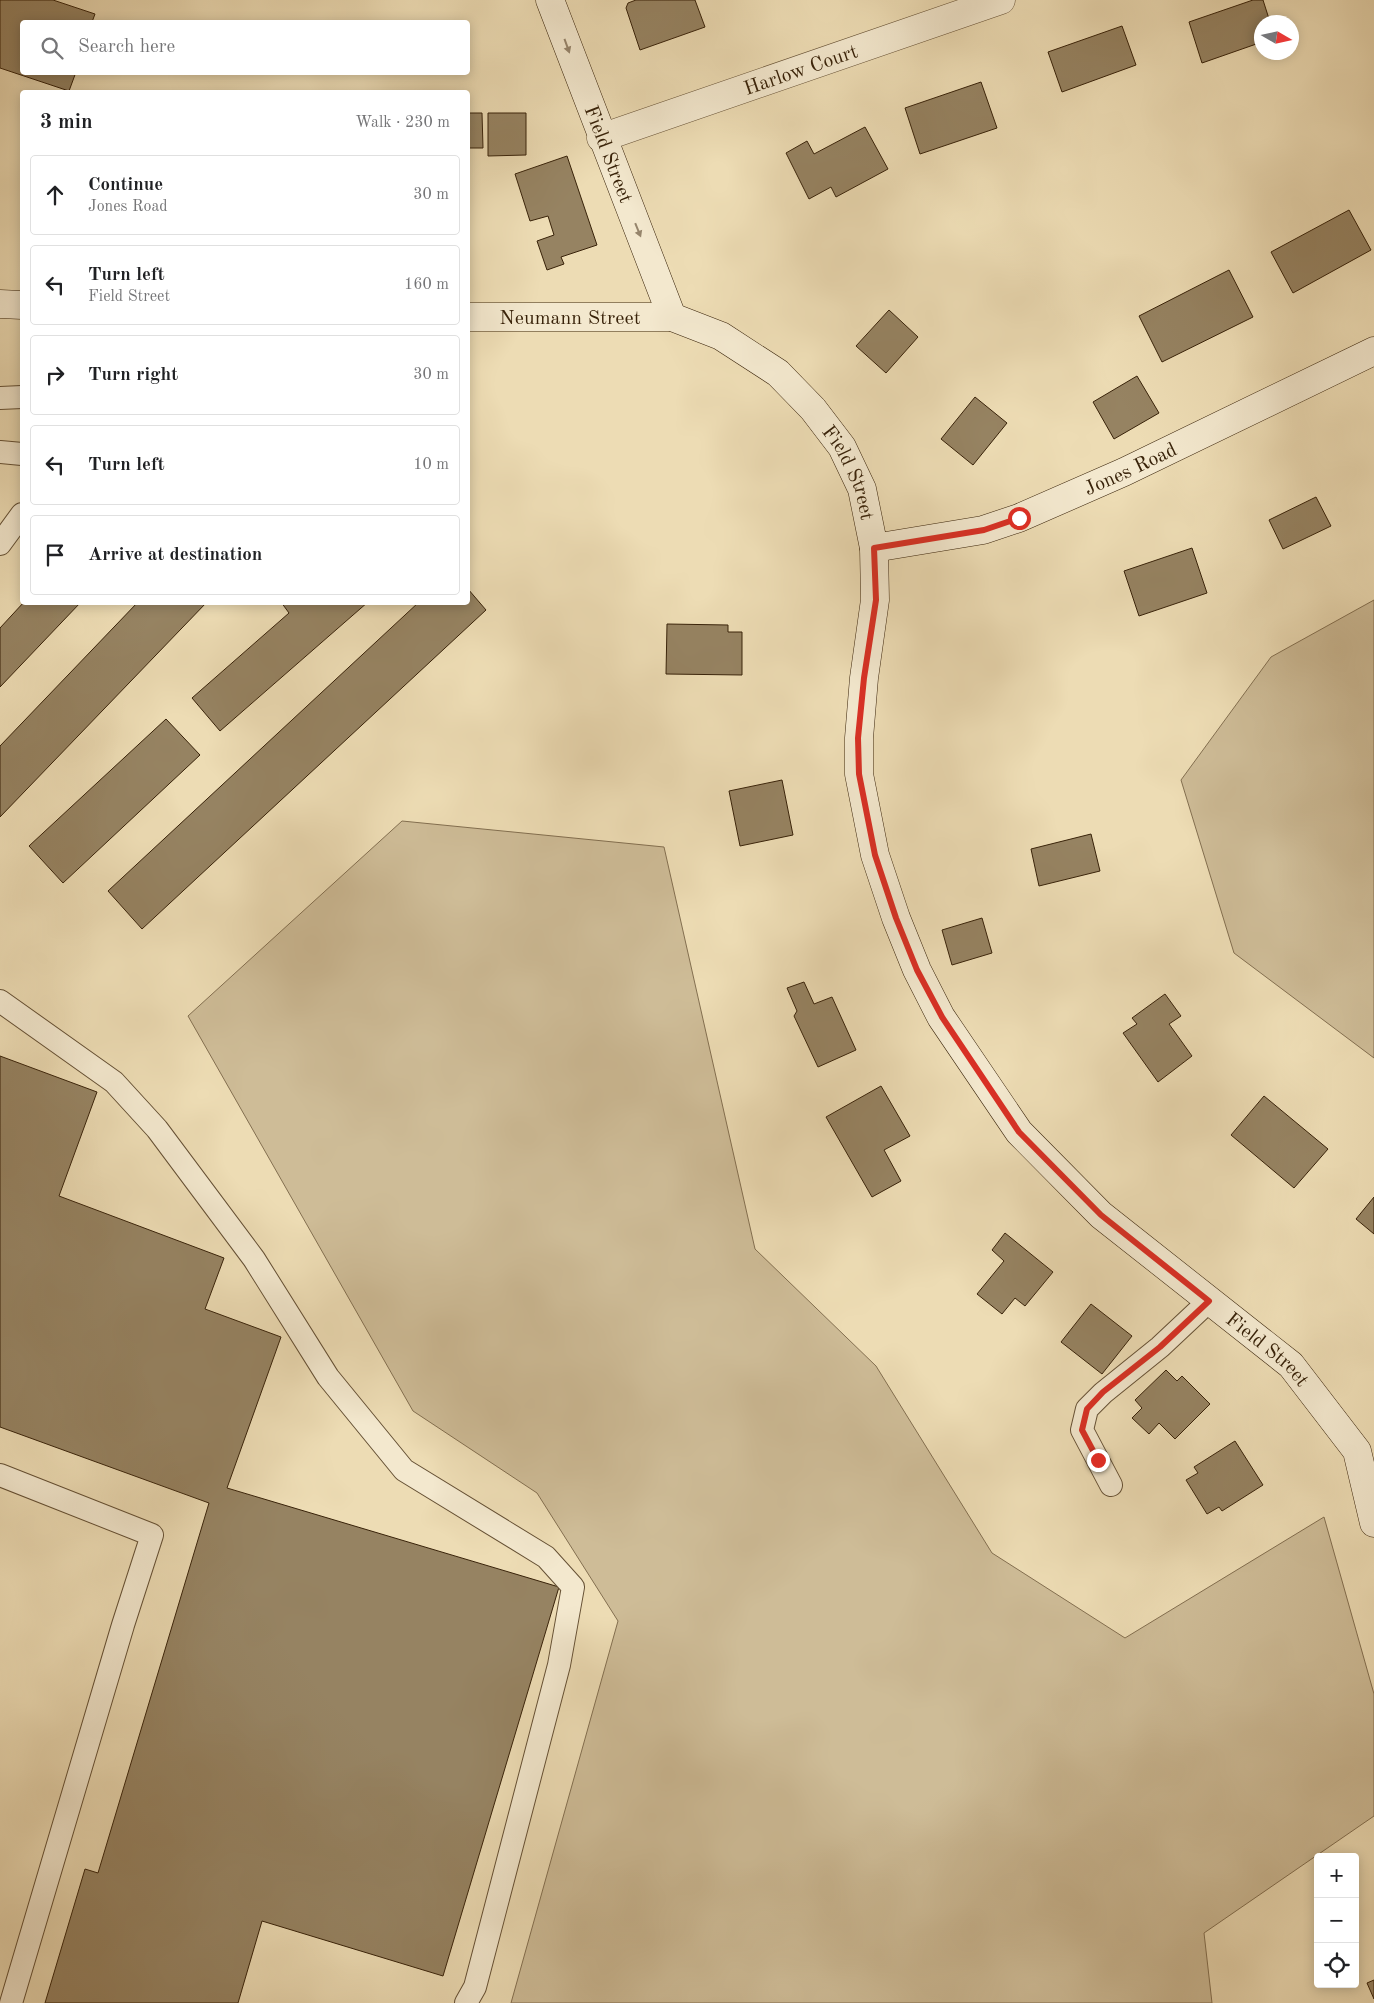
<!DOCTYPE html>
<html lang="en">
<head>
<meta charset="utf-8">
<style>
  body { margin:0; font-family:"Old Standard TT",serif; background:#f2f2f2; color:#202124 }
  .controls { position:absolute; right:15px; bottom:15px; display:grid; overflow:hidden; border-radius:5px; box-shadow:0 2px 12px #0003 }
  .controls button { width:45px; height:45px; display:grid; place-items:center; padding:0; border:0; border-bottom:1px solid #e0e0e0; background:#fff; color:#202124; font:25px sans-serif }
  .compass { position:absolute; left:1254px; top:15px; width:45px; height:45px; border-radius:50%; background:#fff; box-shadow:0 2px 12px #0003; rotate:99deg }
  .stop { position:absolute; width:15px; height:15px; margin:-11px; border:4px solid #d93025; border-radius:50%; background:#fff }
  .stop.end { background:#d93025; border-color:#fff; box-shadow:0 1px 5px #0008 }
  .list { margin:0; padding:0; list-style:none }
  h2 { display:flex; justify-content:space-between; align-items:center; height:65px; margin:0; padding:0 20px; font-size:21px }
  h2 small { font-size:16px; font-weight:400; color:#757577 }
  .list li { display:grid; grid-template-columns:32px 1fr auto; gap:15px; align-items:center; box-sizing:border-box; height:80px; margin:0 10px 10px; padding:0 10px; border:1px solid #e0e0e0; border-radius:5px }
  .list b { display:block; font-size:19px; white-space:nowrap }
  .list p { margin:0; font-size:16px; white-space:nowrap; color:#757577 }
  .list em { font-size:16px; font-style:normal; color:#757577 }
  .icon { flex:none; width:28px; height:28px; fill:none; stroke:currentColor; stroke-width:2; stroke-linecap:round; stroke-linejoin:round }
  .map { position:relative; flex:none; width:1374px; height:2003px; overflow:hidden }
  .search { position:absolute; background:#fff; box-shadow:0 2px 12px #0003; left:20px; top:20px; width:450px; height:55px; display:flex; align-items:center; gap:12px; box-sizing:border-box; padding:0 18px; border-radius:5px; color:#757577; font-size:19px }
  .panel { position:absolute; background:#fff; box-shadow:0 2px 12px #0003; left:20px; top:90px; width:450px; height:515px; border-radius:5px }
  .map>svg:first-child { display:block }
</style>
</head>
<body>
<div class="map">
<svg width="1374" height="2003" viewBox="0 0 1374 2003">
  <rect width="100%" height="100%" fill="#eddcb4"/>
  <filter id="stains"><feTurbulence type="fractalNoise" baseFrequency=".004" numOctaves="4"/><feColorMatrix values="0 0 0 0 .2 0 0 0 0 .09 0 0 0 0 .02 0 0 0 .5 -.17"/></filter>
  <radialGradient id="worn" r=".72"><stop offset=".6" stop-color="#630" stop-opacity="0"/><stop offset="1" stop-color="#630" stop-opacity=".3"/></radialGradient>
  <path fill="#cebc97" stroke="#836f50" d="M1374 600V1058L1234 953 1181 780 1271 657Z
    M402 821 664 847 755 1249 876 1366 992 1553 1125 1638 1324 1517 1374 1694V1816L1204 1933 1212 2003H511L618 1621 537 1493 413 1411 188 1016Z"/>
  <path fill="#968362" stroke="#382209" d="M0 0H53L95 14 92 22H22V72H76L69 91 0 68Z
    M636 0H695L705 27 640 50 626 8 628 3Z
    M1253 0H1263L1270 22H1262V42L1202 63 1189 22Z
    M1122 26 1136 65 1062 92 1048 52Z
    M981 82 997 128 920 154 905 108Z
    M468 113H482L483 148H468Z
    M488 113H526V155L488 156Z
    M865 127 888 169 836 197 831 187 809 199 786 153 807 141 814 154Z
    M567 156 597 245 561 257 564 264 547 270 537 241 554 235 548 216 530 221 515 174Z
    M1349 210 1371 250 1293 293 1271 252Z
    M1229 270 1253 317 1162 362 1139 316Z
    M889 310 918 337 886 373 856 346Z
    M1137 376 1159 413 1114 439 1093 402Z
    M975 397 1007 423 973 465 941 439Z
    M1316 497 1331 526 1283 549 1269 520Z
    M1192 548 1207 593 1139 616 1124 571Z
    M468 589 486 610 142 929 108 891 419 602H468Z
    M24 602H81L0 687V628Z
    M138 602H207L0 817V746Z
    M281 602H368L220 731 192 698 289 613Z
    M667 624 728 625V632H742V675L666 674Z
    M166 719 200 755 63 883 29 846Z
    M782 780 793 835 740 846 729 791Z
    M1091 834 1100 871 1039 886 1031 849Z
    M982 918 992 953 952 965 942 930Z
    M804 982 814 1004 832 997 856 1050 818 1067 794 1016 797 1011 787 988Z
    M1165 994 1181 1016 1169 1024 1192 1056 1158 1082 1123 1033 1137 1024 1132 1018Z
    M0 1056 97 1092 59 1196 224 1258 205 1309 281 1337 227 1488 559 1587 443 1976 262 1921 238 2003H45L85 1869 98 1873 209 1503 0 1427Z
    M881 1086 910 1136 884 1150 901 1181 872 1197 826 1117Z
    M1264 1096 1328 1149 1294 1188 1231 1135Z
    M1374 1197V1234L1356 1219Z
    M1005 1233 1053 1272 1025 1306 1015 1298 1002 1314 977 1294 1004 1261 992 1250Z
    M1091 1304 1132 1336 1102 1374 1061 1342Z
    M1166 1370 1177 1381 1182 1376 1210 1404 1175 1439 1159 1423 1149 1434 1132 1418 1142 1408 1135 1400Z
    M1235 1441 1263 1485 1222 1511 1219 1507 1207 1514 1186 1480 1198 1473 1194 1467Z
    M1374 1980V1999L1367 1983Z"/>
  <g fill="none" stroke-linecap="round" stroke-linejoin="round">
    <defs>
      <path id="lane" d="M0 398 22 397
        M0 452 22 454
        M0 544 22 514
        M0 1001 114 1082 157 1129 254 1259 328 1377 404 1470 546 1557 573 1587 559 1665 475 1987 466 2003
        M0 1475 152 1535 123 1625 11 2003
        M1111 1485 1082 1430 1087 1409 1103 1393 1160 1347 1209 1301"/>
      <g id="street">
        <path id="s1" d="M601 138 1001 0"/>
      </g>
      <g id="secondary">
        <path id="s2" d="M550 0 672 317"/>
        <path d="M0 304 22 305"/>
        <path id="s3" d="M468 317H672L721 336 778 373 813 409 842 447 862 489 874 548 875 600 864 678 859 738V774L875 855 896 918 917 970 941 1017 1019 1132 1101 1215 1291 1365 1357 1451 1374 1523"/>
        <path id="s4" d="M874 548 983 530 1019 518 1124 472 1374 351"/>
      </g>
    </defs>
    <use href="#lane" stroke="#655034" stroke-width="24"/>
    <use href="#street" stroke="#655034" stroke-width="29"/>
    <use href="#secondary" stroke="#382209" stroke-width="29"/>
    <use href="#lane" stroke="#f3e8ce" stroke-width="22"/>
    <use href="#street" stroke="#f3e8ce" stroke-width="28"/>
    <use href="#secondary" stroke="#f3e8ce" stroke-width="28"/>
  </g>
  <defs><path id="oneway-solid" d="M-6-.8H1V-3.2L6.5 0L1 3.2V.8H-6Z" transform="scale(1.25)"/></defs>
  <g fill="#96856c">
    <use href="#oneway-solid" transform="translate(567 46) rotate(70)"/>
    <use href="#oneway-solid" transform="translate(638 230) rotate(68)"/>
  </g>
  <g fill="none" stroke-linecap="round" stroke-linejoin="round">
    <path stroke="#d93025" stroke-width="6" d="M1019 518 984 530 874 548 876 600 864 678 858 738 859 774 875 855 896 918 917 970 942 1017 1019 1132 1101 1215 1209 1301 1160 1347 1103 1392 1087 1409 1082 1430 1098 1460"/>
  </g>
  <g text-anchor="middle" stroke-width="4" stroke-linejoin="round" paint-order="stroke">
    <g font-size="20" fill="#382209" stroke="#f3e8ce">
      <text dy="7" stroke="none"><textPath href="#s1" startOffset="211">Harlow Court</textPath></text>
      <text dy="7" stroke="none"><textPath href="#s2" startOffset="165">Field Street</textPath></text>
      <text dy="7" stroke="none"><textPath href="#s3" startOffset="102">Neumann Street</textPath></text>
      <text dy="7" stroke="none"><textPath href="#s4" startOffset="270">Jones Road</textPath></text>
      <text dy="7" stroke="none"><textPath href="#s3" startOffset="449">Field Street</textPath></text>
      <text dy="7" stroke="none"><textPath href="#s3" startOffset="1484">Field Street</textPath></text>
    </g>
  </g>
  <rect width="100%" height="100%" filter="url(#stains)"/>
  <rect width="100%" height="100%" fill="url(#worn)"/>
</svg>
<div class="controls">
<button>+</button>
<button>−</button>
<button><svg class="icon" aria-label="locate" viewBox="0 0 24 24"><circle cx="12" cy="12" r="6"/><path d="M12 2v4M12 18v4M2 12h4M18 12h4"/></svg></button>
</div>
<svg class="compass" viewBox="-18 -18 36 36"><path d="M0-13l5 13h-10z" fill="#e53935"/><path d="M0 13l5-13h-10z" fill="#757577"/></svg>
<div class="stop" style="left:1019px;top:518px"></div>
<div class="stop end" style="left:1098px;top:1460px"></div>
<div class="search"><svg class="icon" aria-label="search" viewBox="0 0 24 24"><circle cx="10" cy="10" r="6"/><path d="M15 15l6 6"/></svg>Search here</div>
<section class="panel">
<h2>3 min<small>Walk · 230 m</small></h2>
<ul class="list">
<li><svg class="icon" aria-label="ahead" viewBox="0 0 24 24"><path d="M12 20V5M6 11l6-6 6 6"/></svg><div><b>Continue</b><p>Jones Road</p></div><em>30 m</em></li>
<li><svg class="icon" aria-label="left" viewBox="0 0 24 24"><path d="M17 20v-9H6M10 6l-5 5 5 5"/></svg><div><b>Turn left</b><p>Field Street</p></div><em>160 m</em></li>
<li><svg class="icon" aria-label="right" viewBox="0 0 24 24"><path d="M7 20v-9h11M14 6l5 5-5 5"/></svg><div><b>Turn right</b></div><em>30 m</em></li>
<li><svg class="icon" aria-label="left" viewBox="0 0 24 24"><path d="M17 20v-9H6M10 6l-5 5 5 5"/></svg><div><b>Turn left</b></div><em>10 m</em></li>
<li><svg class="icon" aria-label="arrive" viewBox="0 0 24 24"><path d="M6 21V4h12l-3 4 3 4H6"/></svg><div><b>Arrive at destination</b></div></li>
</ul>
</section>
</div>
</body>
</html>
